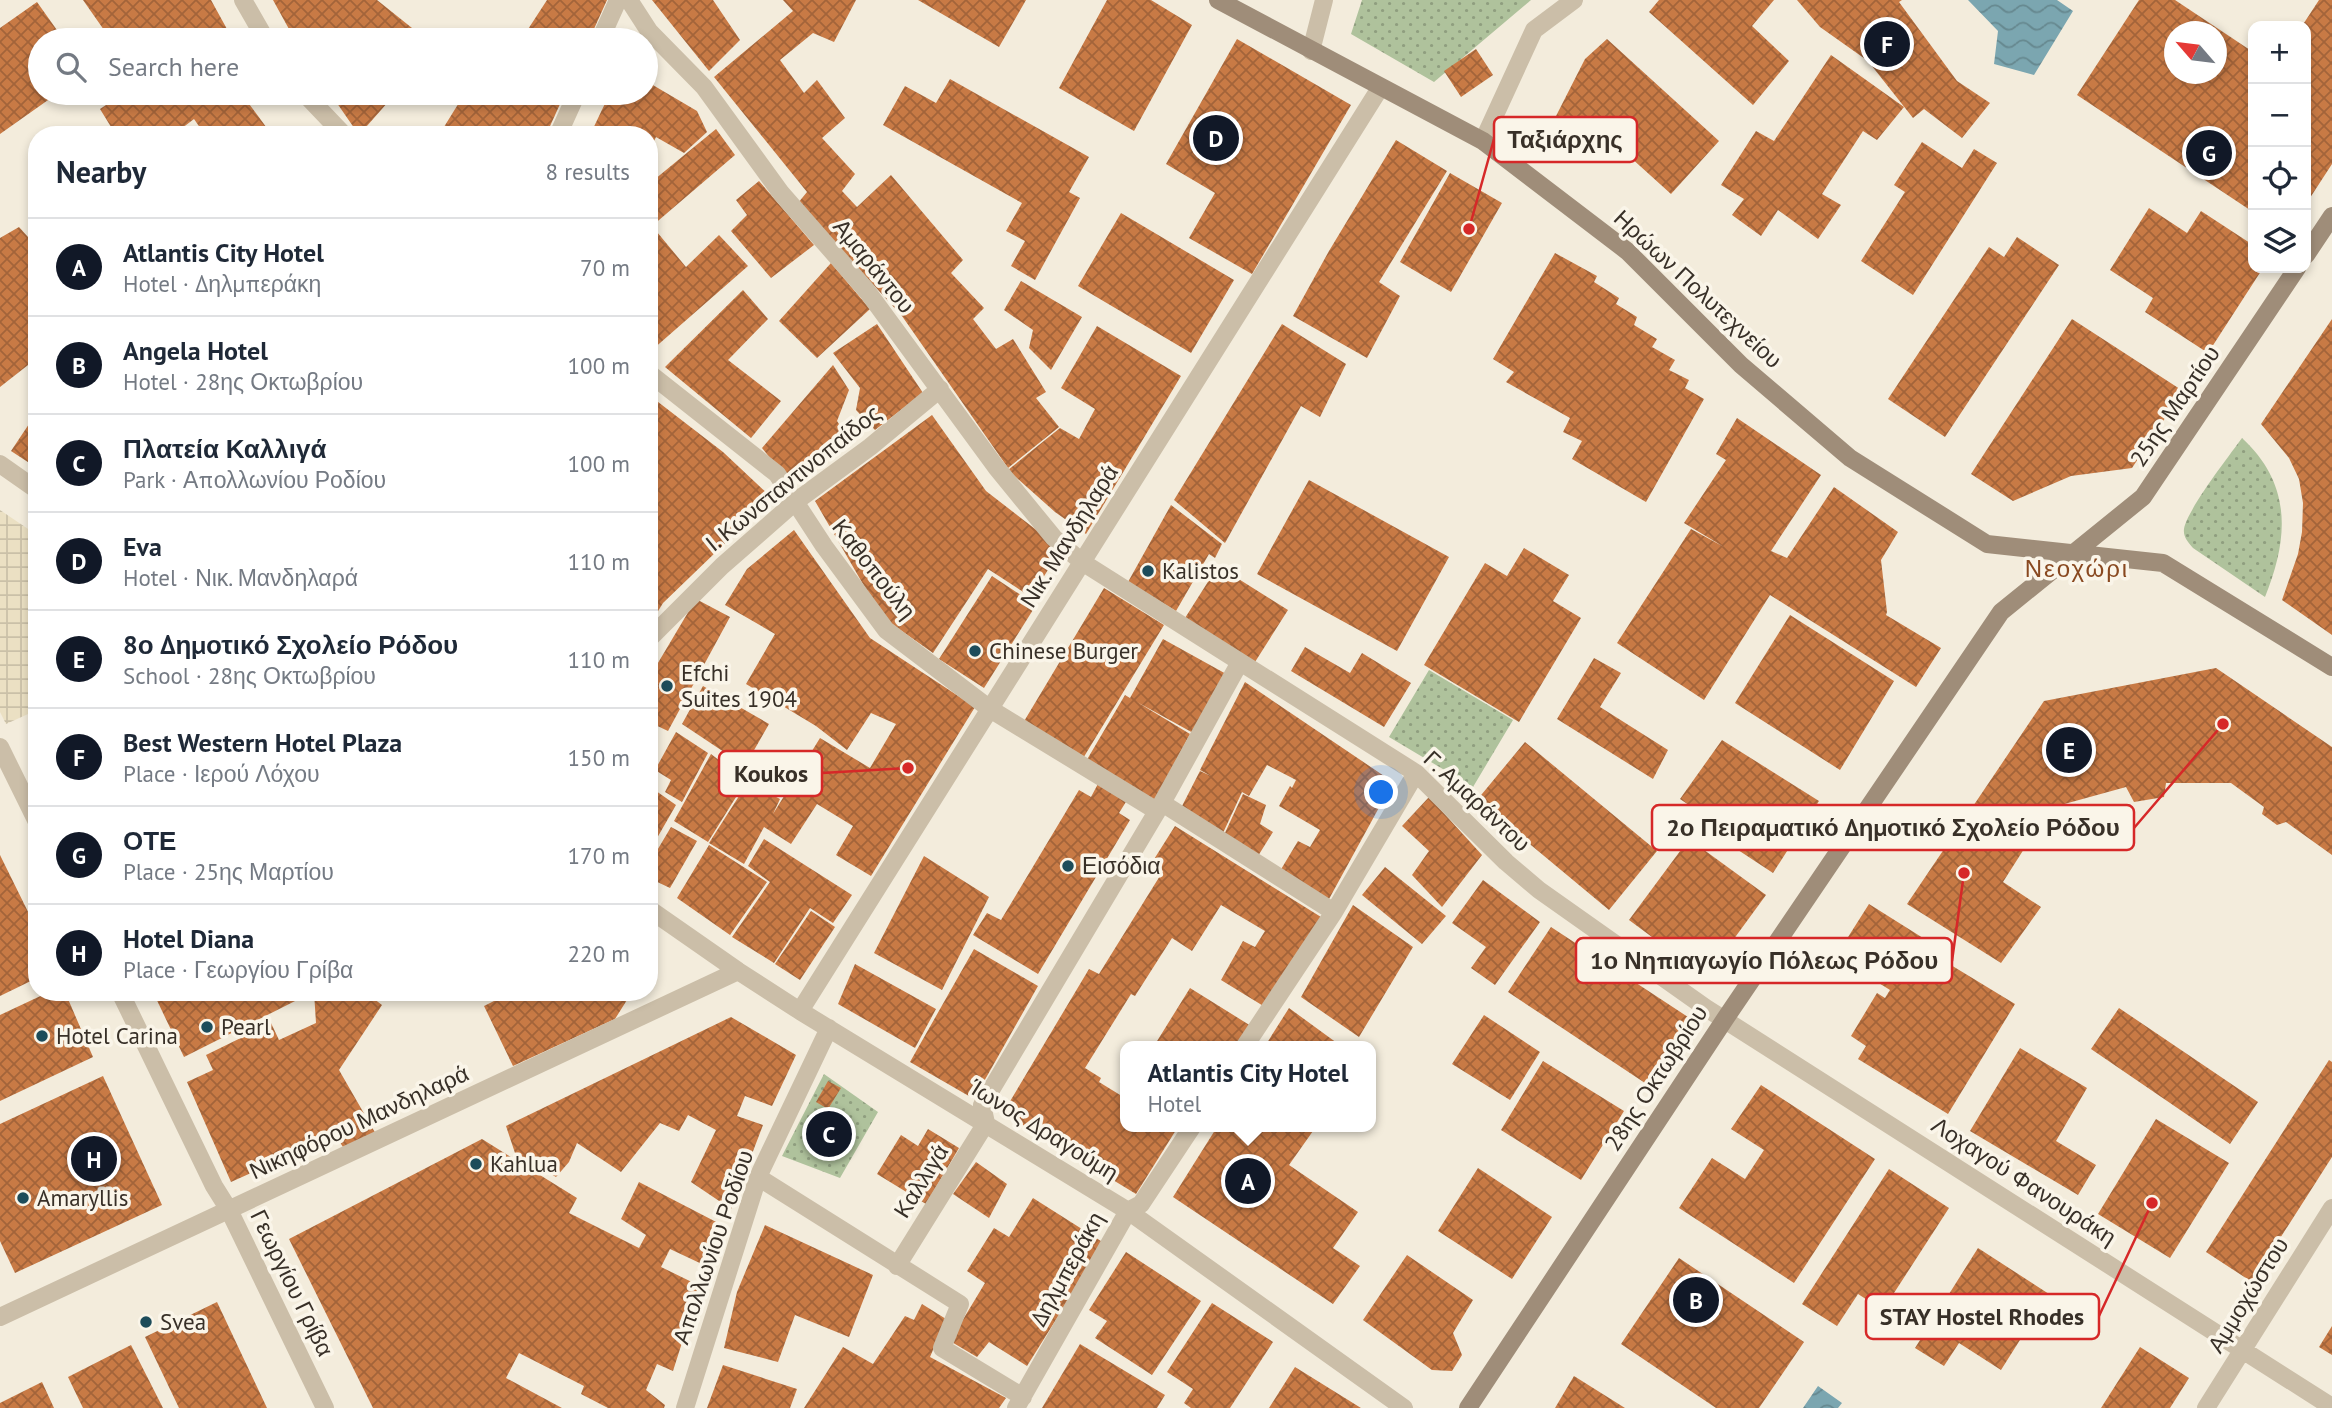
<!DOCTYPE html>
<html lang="en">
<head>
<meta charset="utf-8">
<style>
  body { margin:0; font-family:"PT Sans",sans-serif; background:#f2f2f3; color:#1f2937 }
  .controls { position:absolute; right:21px; top:21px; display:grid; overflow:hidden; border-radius:14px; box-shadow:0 4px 10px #0003 }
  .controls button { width:63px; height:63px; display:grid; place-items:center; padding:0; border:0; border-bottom:2px solid #e0e1e3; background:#fff; color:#1f2937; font:35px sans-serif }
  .compass { position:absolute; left:2164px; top:21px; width:63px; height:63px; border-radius:50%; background:#fff; box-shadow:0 4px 10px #0003; rotate:298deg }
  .you { position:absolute; left:1382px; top:793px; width:24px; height:24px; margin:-18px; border:5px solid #fff; border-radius:50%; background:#1a73e8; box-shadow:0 0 0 10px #1a73e833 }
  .badge { display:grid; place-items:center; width:46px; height:46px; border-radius:50%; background:#111827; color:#fff; font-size:23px; font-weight:700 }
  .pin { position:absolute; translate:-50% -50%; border:4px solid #fff; box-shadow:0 2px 7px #0006 }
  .popup { position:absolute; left:1120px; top:1041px; width:256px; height:91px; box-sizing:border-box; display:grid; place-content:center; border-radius:14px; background:#fff; filter:drop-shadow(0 2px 5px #0005); font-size:23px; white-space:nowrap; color:#747a83 }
  .popup b { font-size:26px; color:#1f2937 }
  .popup::after { content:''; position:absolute; left:50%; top:100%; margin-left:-14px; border:14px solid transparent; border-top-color:#fff }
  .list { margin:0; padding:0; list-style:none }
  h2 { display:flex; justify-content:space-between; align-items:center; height:91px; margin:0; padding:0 28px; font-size:30px }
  h2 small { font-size:23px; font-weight:400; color:#747a83 }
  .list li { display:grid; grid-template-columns:46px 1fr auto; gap:21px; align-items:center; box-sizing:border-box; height:98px; padding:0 28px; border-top:2px solid #e0e1e3 }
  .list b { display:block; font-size:26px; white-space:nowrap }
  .list p { margin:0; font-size:23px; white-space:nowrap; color:#747a83 }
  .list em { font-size:23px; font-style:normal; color:#747a83 }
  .icon { flex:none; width:38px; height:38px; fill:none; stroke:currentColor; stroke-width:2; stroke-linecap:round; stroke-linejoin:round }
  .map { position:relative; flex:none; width:2332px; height:1408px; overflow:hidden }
  .search { position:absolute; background:#fff; box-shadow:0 4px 10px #0003; left:28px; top:28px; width:630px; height:77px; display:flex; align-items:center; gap:18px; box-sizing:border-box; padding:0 24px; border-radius:38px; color:#747a83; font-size:26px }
  .panel { position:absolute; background:#fff; box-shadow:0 4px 10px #0003; left:28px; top:126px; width:630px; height:875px; border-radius:28px }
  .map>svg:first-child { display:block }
</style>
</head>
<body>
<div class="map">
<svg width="2332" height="1408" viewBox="0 0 2332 1408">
  <defs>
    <pattern id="park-dots" width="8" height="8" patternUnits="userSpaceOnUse" patternTransform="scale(1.75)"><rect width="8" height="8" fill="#afc29c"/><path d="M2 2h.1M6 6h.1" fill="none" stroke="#8f9e7f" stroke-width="1.8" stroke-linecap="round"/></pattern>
    <pattern id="plaza-grid" width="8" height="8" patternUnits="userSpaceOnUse" patternTransform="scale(1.75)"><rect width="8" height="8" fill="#ebe0c3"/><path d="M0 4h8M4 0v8" fill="none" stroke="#cac0a8"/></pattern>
    <pattern id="water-waves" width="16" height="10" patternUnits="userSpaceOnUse" patternTransform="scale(1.75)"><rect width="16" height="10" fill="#7ba6b0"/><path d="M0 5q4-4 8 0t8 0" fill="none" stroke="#66888f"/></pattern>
    <pattern id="building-cross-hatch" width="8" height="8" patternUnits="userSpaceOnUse" patternTransform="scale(1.75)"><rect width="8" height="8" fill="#c87a45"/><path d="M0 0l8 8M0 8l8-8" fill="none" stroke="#a3643a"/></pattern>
  </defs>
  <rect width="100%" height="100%" fill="#f3ecdc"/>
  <path fill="url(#park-dots)" d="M1362 0H1531L1434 82 1351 34Z
    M2242 438C2292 484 2289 538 2265 597L2193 548C2188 542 2183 537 2184 529 2187 510 2229 456 2242 438Z
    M1429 670 1513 720 1473 787 1389 737Z
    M824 1074 878 1112 840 1178 782 1156Z"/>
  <path fill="url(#plaza-grid)" d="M0 510 37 535V710L6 724 0 712Z"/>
  <path fill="url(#water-waves)" d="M1968 0H2057L2073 11 2034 75 1994 64 1998 31Z
    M37 149V214H35L29 152Z
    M1818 1386 1842 1403 1838 1408H1803Z"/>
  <path fill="url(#building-cross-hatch)" fill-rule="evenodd" d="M83 0H211L233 40H111Z
    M273 0H377L427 40H295Z
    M547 0H607L589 40H521Z
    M652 0H713L740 40 709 71Z
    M783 0H856L834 42 813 33 780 60 804 93 817 80 845 118 822 138 855 174 842 191 857 207 891 175 963 260 951 273 984 308 973 319 996 349 1013 339 1046 392 1036 398 1059 427 1008 468 902 316 798 203 807 192 714 77 793 11Z
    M918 0H1026L999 47Z
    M1107 0H1151L1192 25 1134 131 1059 88Z
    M1659 0H1774L1752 26 1789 61 1753 105 1649 12Z
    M1797 0H1902L1899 2 1957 81 1990 103 1962 138 1924 109 1913 118 1868 61 1820 27Z
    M2139 0H2175L2253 52V212L2077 95ZM2174 32H2216V74H2174Z
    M2319 0H2332V164L2306 204V26H2302Z
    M37 2 64 40H40V93H58L0 134V28Z
    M1237 39 1351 105 1252 274 1189 238 1215 193 1166 164Z
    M1607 39 1719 141 1671 194 1619 147 1555 118 1585 59Z
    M1476 49 1493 75 1461 97 1444 71Z
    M1831 55 1904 107 1877 140 1863 131 1822 194 1841 205 1818 239 1778 210 1761 236 1732 215 1744 199 1721 185 1756 131 1774 141Z
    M950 79 1089 157 1069 192 1080 198 1035 280 1011 266 1025 241 1006 231 1022 203 883 125 905 86 936 103Z
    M646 81 697 111 707 132 684 153 656 137 649 151V135H590L610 93H646Z
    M124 93H241L272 135H205L194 119 173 135H116L100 109Z
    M330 93H396L359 135Z
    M465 93H565L546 135H439Z
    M716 129 735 155 652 226 686 267 719 235 748 266 652 350 649 347V184Z
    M1396 140 1447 171 1379 282 1400 296 1367 358 1293 316 1329 251Z
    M1922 142 1962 168 1974 149 1997 163 1913 295 1861 261 1905 192 1894 185Z
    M1450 173 1502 203 1451 292 1400 262Z
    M759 181 814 245 771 278 731 231 747 215 736 200Z
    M2149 208 2187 233 2201 211 2253 245V268H2263L2208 353 2145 312 2153 298 2110 270Z
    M1121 213 1234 280 1191 353 1078 286Z
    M19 227 37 247V358L0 387V238Z
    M2017 237 2059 265 1945 437 1888 399 1989 247 2004 257Z
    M1555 253 1597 276 1594 282 1619 298 1616 304 1637 317 1634 325 1657 339 1652 347 1675 360 1669 370 1689 380 1685 388 1704 399 1646 502 1572 459 1582 441 1563 432 1570 418 1506 382 1514 372 1493 359Z
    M831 263 870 309 817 358 779 321Z
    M1021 281 1082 317 1051 370 1029 348 1033 330 1004 310Z
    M743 290 768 319 728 360 781 401 751 438 665 367Z
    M2072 319 2183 391 2132 468 2071 476 2013 501 1971 474Z
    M2332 319V635L2282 600 2298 554 2302 532 2303 503 2299 479 2289 458 2261 424Z
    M877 324 923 393 875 430 856 410 860 388 833 353Z
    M1282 324 1346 364 1320 417 1301 406 1225 543 1174 500Z
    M1097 326 1181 376 1086 534 1055 512 1008 470 1060 428 1079 439 1095 409 1061 388Z
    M833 365 849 390 837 421 849 439 792 485 762 448Z
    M649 395 723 452 772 498 663 603 649 626Z
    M37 412V468L11 451Z
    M932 415 986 491 1061 549 1031 597 988 569 933 653 882 617 815 501Z
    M1737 418 1821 475 1771 551 1787 558 1834 487 1898 532 1881 560 1887 612 1886 615 1941 648 1916 687 1770 595 1704 700 1617 643 1691 529 1724 547 1684 523 1726 460 1716 454Z
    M1309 480 1449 557 1397 651 1257 574Z
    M1171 505 1222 544 1215 558 1209 554 1176 611 1128 582Z
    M794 530 870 638 975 707 871 876 836 855 853 826 817 804 791 844 764 827 744 864 709 843 748 782 780 799 773 814 820 738 870 768 896 724 871 713 847 750 816 726 746 684 775 634 725 605 747 569Z
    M1524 548 1569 575 1553 601 1581 618 1519 722 1424 665 1485 563 1507 576Z
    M1218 566 1288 610 1255 662 1185 618Z
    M992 576 1036 605 984 688 939 659Z
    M1104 588 1164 625 1082 760 1023 723Z
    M696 599 730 617 668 731 649 722V678Z
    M1790 615 1894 681 1840 770 1735 703Z
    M1163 639 1228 675 1195 734 1137 702 1190 734 1153 805 1085 763 1125 695 1130 698Z
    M1305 647 1350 673 1362 653 1411 683 1384 727 1291 671Z
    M1594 658 1621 673 1600 707 1668 750 1653 779 1557 719Z
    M2216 668 2332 747V855L2286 822 2277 825 2262 814 2264 807 2231 783H2166L2164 797 2134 802 2126 787 2050 808 2003 882 2041 907 2001 963 1907 904 2044 701Z
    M1245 682 1393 782 1329 899 1280 871 1298 841 1310 847 1320 830 1279 806 1290 786 1292 788 1296 780 1267 765 1249 796 1242 792 1223 833 1181 808 1200 771 1211 776 1200 770Z
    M703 686 769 724 745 766 682 724Z
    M676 732 708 753 682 802 665 792 671 780 655 770Z
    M1722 740 1819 801 1773 873 1694 821 1699 812 1680 799Z
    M1525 742 1657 851 1609 910 1477 800Z
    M711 754 746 781 708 842 674 821Z
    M1100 780 1129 797 1119 813 1130 820 1038 974 973 935 987 913 1001 920 1079 790 1091 797Z
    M649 786 676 805 649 852Z
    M1243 794 1266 805 1260 824 1273 832 1258 856 1224 835Z
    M1429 797 1482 855 1442 907 1412 875 1429 851 1402 826Z
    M1175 826 1321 917 1265 1007 1221 980 1243 941 1255 947 1265 931 1221 905 1192 951 1172 938 1135 996 1131 994 1085 1068 1101 1078 1099 1082 1125 1098V1127H1171L1176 1130 1136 1194 1003 1113 1089 969 1099 974 1163 871 1151 864Z
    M671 827 697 841 670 888 649 878V864Z
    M764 839 852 895 833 923 810 908 774 963 732 937 770 882 748 866Z
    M1689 839 1766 895 1706 977 1629 920Z
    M709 845 767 882 730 935 677 898Z
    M0 855 37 930V978L0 996Z
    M924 856 989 897 942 990 874 953Z
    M1385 867 1446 916 1422 944 1362 895Z
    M1483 880 1540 922 1495 985 1471 968 1486 947 1452 923Z
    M1869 904 1923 938 1918 945 2015 1004 1948 1114 1858 1059 1866 1046 1851 1036 1877 993 1885 998 1890 990 1836 956Z
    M1353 905 1413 947 1359 1037 1301 997Z
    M811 911 835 927 800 980 775 964Z
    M1551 927 1691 1019 1648 1085 1508 992Z
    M974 949 1038 986 974 1099 910 1062Z
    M855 964 936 1009 915 1048 838 1004Z
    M1190 988 1251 1026 1238 1046H1154Z
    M49 992H65L93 1057 0 1101V1015Z
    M153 992H301L303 997 184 1057Z
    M314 992H365L382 1005 339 1070 377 1136 343 1147 335 1135 231 1182 187 1082 213 1070 206 1055 271 1023 279 1040 316 1023Z
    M512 992H632L615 1019 513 1066 484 1006Z
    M1289 1008 1341 1046H1265Z
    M2119 1008 2258 1102 2230 1144 2091 1049Z
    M1484 1015 1540 1052 1510 1100 1452 1064Z
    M731 1017 796 1055 772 1106 745 1096 737 1116 763 1125 731 1209 691 1182 716 1130 688 1115 679 1131 660 1123 621 1172 577 1143 569 1162 556 1177 515 1153 506 1126Z
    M2020 1048 2087 1088 2056 1141 2096 1165 2078 1195 1970 1131Z
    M2329 1060 2332 1062V1157L2252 1282 2206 1252Z
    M1543 1061 1624 1111 1581 1180 1501 1130Z
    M103 1076 162 1205 15 1273 0 1241V1124Z
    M828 1081 841 1088 828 1109 816 1102Z
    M1761 1085 1875 1159 1794 1283 1679 1208 1712 1158 1745 1179 1764 1150 1731 1129Z
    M2156 1119 2229 1163 2170 1258 2098 1214Z
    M1217 1127H1306L1313 1131 1289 1165 1358 1212 1333 1248 1360 1266 1333 1304 1173 1197Z
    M928 1129 959 1148 926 1204 877 1174 901 1135 918 1146Z
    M482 1139 577 1198 569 1213 639 1248 646 1235 621 1219 639 1182 722 1225 704 1265 670 1249 661 1267 700 1286 673 1371 657 1364 646 1390 665 1405 664 1408H608L581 1394 584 1386 519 1353 506 1378 562 1408H373L289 1239Z
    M976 1162 1007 1184 989 1218 953 1194Z
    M1478 1168 1552 1217 1512 1279 1438 1231Z
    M1889 1169 1949 1208 1883 1310 1858 1294 1837 1326 1802 1304Z
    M1033 1198 1104 1243 1027 1366 989 1342 977 1357 950 1341 985 1283 967 1271 994 1228 1009 1237Z
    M765 1225 873 1275 849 1337 795 1315 778 1362 724 1348 737 1292Z
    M1978 1248 2049 1294 2001 1370 1959 1343 1944 1366 1915 1348Z
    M1126 1252 1201 1301 1152 1375 1095 1338 1107 1321 1089 1310Z
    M1407 1255 1473 1300 1453 1333 1462 1355 1452 1371 1432 1370 1363 1320Z
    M1679 1258 1804 1342 1759 1408H1716L1621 1344Z
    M217 1302 267 1408H179L145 1337Z
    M1212 1303 1273 1342 1230 1408H1191L1184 1403 1193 1389 1167 1372Z
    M922 1304 946 1319 930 1357 1006 1398 999 1408H804L843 1347 873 1364 905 1316 914 1320Z
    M2332 1326V1355L2319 1347Z
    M1080 1344 1165 1395 1157 1408H1042Z
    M131 1345 163 1408H83L68 1377Z
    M2140 1347 2189 1378 2170 1408H2101Z
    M723 1365 797 1389 790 1408H707Z
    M1295 1367 1361 1408H1269Z
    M1574 1376 1625 1408H1555Z
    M42 1382 54 1408H0V1403Z"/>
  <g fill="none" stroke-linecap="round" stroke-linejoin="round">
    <path stroke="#cbbea8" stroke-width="18" d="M243 0 266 40
      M629 0 649 31 704 87 781 193 867 291 996 467 1054 538 1082 562 1416 773 1506 862 1539 890 1706 1008 2332 1407
      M600 40 618 0
      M1311 51 1324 0
      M304 93 344 135
      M558 135 577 93
      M1483 141 1534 30 1574 0
      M649 373 777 474 824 546 886 630 990 709 1157 811
      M0 464 37 490
      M649 639 722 566 795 502 870 447 940 389
      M0 747 37 822
      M1162 803 1334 912
      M649 909 738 971 800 1011 1128 1211 1404 1408
      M120 992 214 1186 229 1210 325 1408
      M800 1011 1380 88
      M1245 1046 1334 912 1416 773
      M758 1177 960 1304 942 1348 1023 1397
      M897 1266 986 1123 982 1105 1162 803 1240 662
      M0 1317 738 971
      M685 1408 758 1177 829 1028
      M1016 1408 1128 1211 1141 1204 1192 1127
      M2206 1408 2332 1208"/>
    <path stroke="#9f8d79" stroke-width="18" d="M1218 0 1483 141 1627 251 1741 365 1850 458 1987 544 2163 563 2332 667
      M2306 255 2332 216
      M1468 1408 1725 1019 2001 612 2143 497 2297 268"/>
  </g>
  <g fill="#1d4c5a" stroke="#faf5e9" stroke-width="2.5">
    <circle cx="1148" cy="571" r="7"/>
    <circle cx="975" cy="651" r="7"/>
    <circle cx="667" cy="686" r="7"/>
    <circle cx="1068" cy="866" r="7"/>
    <circle cx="207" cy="1027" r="7"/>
    <circle cx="42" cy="1036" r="7"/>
    <circle cx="476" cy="1164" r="7"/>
    <circle cx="23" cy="1198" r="7"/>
    <circle cx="146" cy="1322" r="7"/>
  </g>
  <g text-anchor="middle" stroke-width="7" stroke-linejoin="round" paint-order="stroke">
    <g font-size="23" fill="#383028" stroke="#faf5e9">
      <text transform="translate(874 266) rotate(51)" y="8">Αμαράντου</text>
      <text transform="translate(1698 289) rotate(43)" y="8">Ηρώων Πολυτεχνείου</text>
      <text transform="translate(2175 406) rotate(-56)" y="8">25ης Μαρτίου</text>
      <text transform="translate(793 478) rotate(-39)" y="8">Ι. Κωνσταντινοπαίδος</text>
      <text transform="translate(1069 536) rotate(-58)" y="8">Νικ. Μανδηλαρά</text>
      <text transform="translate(874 569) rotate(52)" y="8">Καθοπούλη</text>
      <text transform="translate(1477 801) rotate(43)" y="8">Γ. Αμαράντου</text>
      <text transform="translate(1656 1078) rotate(-57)" y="8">28ης Οκτωβρίου</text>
      <text transform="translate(359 1122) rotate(-25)" y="8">Νικηφόρου Μανδηλαρά</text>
      <text transform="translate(1044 1130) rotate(32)" y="8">Ίωνος Δραγούμη</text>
      <text transform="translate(921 1181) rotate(-58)" y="8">Καλλιγά</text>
      <text transform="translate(2024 1181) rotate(33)" y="8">Λοχαγού Φανουράκη</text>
      <text transform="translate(713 1247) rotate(-71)" y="8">Απολλωνίου Ροδίου</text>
      <text transform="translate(1067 1269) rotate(-61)" y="8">Δηλμπεράκη</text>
      <text transform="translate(292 1283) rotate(64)" y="8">Γεωργίου Γρίβα</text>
      <text transform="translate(2248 1295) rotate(-58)" y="8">Αμμοχώστου</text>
    </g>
    <g font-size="23" fill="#383028" stroke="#faf5e9" text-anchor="start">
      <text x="1162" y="579">Kalistos</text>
      <text x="989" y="659">Chinese Burger</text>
      <text x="681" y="681">Efchi<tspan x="681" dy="26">Suites 1904</tspan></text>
      <text x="1082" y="874">Εισόδια</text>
      <text x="221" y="1035">Pearl</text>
      <text x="56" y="1044">Hotel Carina</text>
      <text x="490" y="1172">Kahlua</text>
      <text x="37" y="1206">Amaryllis</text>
      <text x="160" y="1330">Svea</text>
    </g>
    <g font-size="24" letter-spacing="2" fill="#894920" stroke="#faf5e9">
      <text x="2077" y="577">Νεοχώρι</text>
    </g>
  </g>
  <path fill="none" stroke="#d62828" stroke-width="2.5" d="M1469 229L1494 139M908 768L822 773M2223 724L2134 828M1964 873L1952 961M2152 1203L2099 1316"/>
  <g fill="#d62828" stroke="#faf5e9" stroke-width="2.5">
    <circle cx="1469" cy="229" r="7"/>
    <circle cx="908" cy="768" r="7"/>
    <circle cx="2223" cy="724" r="7"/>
    <circle cx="1964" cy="873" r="7"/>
    <circle cx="2152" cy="1203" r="7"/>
  </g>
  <g fill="#faf5e9" stroke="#d62828" stroke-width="2.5">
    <rect x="1494" y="117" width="143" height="45" rx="7"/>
    <rect x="719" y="751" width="103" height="45" rx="7"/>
    <rect x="1652" y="805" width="482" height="45" rx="7"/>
    <rect x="1576" y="938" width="376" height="45" rx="7"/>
    <rect x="1866" y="1294" width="233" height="45" rx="7"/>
  </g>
  <g font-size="24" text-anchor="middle" font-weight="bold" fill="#383028">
    <text x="1565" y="148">Ταξιάρχης</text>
    <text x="771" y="782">Koukos</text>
    <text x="1893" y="836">2ο Πειραματικό Δημοτικό Σχολείο Ρόδου</text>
    <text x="1764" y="969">1ο Νηπιαγωγίο Πόλεως Ρόδου</text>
    <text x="1982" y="1325">STAY Hostel Rhodes</text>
  </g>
</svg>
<div class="controls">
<button>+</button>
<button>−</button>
<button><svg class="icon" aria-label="locate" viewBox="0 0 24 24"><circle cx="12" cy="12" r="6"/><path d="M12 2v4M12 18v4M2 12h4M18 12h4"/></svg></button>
<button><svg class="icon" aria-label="layers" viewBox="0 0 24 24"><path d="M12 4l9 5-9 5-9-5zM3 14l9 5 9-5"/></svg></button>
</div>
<svg class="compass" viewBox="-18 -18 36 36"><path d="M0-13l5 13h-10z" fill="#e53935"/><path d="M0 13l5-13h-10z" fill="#747a83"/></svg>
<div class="you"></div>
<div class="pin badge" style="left:1248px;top:1181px">A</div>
<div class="popup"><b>Atlantis City Hotel</b>Hotel</div>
<div class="pin badge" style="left:1696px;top:1300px">B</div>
<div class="pin badge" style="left:829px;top:1134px">C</div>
<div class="pin badge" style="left:1216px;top:138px">D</div>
<div class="pin badge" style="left:2069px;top:750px">E</div>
<div class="pin badge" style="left:1887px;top:44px">F</div>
<div class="pin badge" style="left:2209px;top:153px">G</div>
<div class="pin badge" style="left:94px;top:1159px">H</div>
<div class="search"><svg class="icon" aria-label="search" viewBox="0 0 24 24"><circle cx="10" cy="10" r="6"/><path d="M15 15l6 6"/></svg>Search here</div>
<section class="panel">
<h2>Nearby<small>8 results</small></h2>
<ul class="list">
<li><span class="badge">A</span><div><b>Atlantis City Hotel</b><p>Hotel · Δηλμπεράκη</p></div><em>70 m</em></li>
<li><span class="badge">B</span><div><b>Angela Hotel</b><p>Hotel · 28ης Οκτωβρίου</p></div><em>100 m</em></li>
<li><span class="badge">C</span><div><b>Πλατεία Καλλιγά</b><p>Park · Απολλωνίου Ροδίου</p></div><em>100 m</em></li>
<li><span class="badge">D</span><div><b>Eva</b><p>Hotel · Νικ. Μανδηλαρά</p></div><em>110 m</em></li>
<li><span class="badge">E</span><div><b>8ο Δημοτικό Σχολείο Ρόδου</b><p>School · 28ης Οκτωβρίου</p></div><em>110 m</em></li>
<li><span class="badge">F</span><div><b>Best Western Hotel Plaza</b><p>Place · Ιερού Λόχου</p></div><em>150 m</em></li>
<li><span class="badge">G</span><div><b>ΟΤΕ</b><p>Place · 25ης Μαρτίου</p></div><em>170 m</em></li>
<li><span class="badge">H</span><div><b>Hotel Diana</b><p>Place · Γεωργίου Γρίβα</p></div><em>220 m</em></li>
</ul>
</section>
</div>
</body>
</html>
